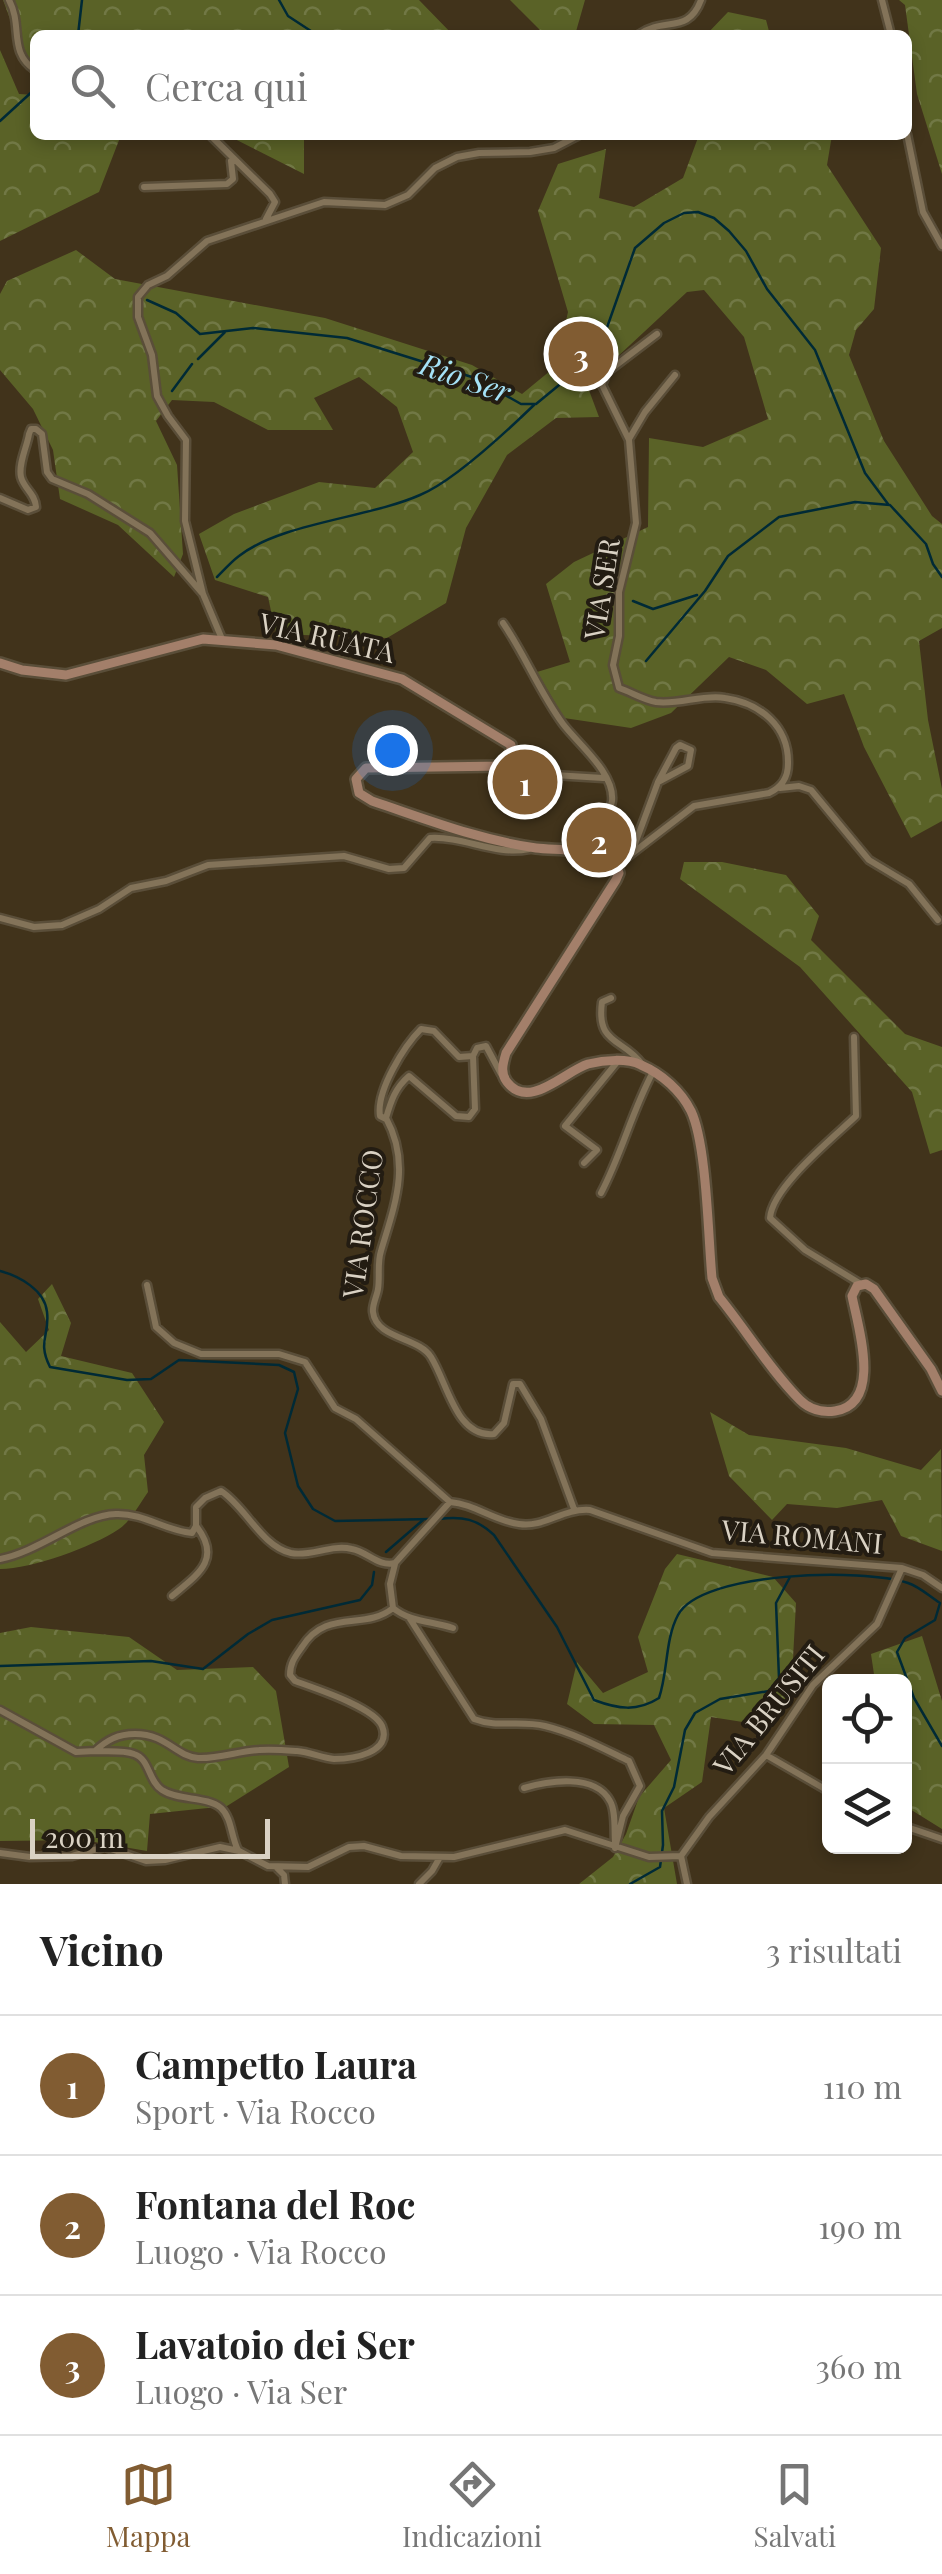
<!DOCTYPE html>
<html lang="it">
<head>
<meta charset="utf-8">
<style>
  body { margin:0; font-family:"Playfair Display",serif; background:#f2f2f2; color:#222 }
  .controls { position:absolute; right:30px; bottom:30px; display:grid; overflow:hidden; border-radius:15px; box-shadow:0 5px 15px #0003 }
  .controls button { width:90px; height:90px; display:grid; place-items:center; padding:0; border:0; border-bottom:2px solid #e0e0e0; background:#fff; color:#222; font:50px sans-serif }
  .scale { position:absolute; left:30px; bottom:25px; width:240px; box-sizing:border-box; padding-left:10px; border:5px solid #dad2c4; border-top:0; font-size:28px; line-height:35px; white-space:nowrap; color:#dad2c4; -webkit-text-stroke:8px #231c12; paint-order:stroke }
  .you { position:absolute; left:392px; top:750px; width:35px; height:35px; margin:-25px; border:8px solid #fff; border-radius:50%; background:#1a73e8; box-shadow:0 0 0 15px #1a73e833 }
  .badge { display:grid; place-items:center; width:65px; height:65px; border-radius:50%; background:#815c32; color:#fff; font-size:32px; font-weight:700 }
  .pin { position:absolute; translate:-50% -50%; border:5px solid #fff; box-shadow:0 2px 10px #0006 }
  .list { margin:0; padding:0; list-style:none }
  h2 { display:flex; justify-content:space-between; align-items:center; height:130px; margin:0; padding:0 40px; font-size:42px }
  h2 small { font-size:32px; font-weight:400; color:#767676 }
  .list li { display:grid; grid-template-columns:65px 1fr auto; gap:30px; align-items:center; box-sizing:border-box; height:140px; padding:0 40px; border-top:2px solid #e0e0e0 }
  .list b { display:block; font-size:38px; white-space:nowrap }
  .list p { margin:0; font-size:32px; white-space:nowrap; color:#767676 }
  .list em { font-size:32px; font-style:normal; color:#767676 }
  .icon { flex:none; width:55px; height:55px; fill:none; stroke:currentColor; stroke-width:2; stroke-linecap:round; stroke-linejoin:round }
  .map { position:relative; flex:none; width:942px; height:1884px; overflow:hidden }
  .search { position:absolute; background:#fff; box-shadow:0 5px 15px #0003; left:30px; right:30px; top:30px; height:110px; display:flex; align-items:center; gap:25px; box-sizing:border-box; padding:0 35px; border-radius:15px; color:#767676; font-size:38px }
  .sheet { height:550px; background:#fff }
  nav { display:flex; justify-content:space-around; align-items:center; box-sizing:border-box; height:140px; border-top:2px solid #e0e0e0; background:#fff; font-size:28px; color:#767676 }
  nav a { display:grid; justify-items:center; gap:5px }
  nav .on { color:#815c32 }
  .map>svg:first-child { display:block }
</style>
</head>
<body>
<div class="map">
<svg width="942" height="1884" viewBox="0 0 942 1884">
  <defs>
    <pattern id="forest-crowns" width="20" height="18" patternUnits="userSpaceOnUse" patternTransform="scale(2.5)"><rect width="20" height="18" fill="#5a6227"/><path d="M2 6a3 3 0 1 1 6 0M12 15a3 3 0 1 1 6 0" fill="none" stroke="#717845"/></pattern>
  </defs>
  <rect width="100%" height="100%" fill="#41331b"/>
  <path fill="url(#forest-crowns)" d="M3 0H419L453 35H35V79H32Z
    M510 0H585L575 35H545Z
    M899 0H942V174L917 94 905 5Z
    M728 12 766 20 770 35H706Z
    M0 50 19 94 35 95V135H121L99 192 0 241Z
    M227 135H304V174Z
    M699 135H832L827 165 881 248 874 309 856 330 849 355 884 441 932 516 942 524V628L919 641 928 720 942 789V821L911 838 864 747 844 694 807 704 766 670 729 657 671 713 631 728 564 718 537 672 570 662 546 584 574 562 648 527 649 438 703 447 768 419 744 337 704 290 687 292 587 385 599 417 556 418 507 455 466 528 446 603 387 638 276 634 268 597 215 580 199 534 234 514 319 482 375 488 413 452 397 407 359 377 314 398 333 430H268L214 402 172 400 156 421 177 465 183 554 174 577 118 525 60 499 53 450 33 409 0 370V294L7 281 76 250 115 279 325 318 472 365 522 394 556 366 568 312 538 211 558 164 606 149 599 198 634 207 683 178Z
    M684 862H722L786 875 819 916 811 940 905 1034 942 1047V1150L930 1154 912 1092 800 967 680 879Z
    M52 1284 71 1323 61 1356 132 1373 164 1422 144 1455 148 1492C140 1503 131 1521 119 1529 92 1547 32 1569 0 1569V1322L26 1352 49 1330 38 1299Z
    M710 1412 749 1435 846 1448 921 1470 941 1449 942 1551 901 1536 882 1500 837 1508 787 1504 772 1520 729 1476Z
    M677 1554 773 1577 796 1603 791 1695 762 1725 711 1717 702 1782 664 1808 677 1884H579L613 1857 626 1834 639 1797 671 1760 654 1725 594 1724 567 1704 577 1662 603 1693 648 1672 638 1637 665 1569Z
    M31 1627 129 1637 177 1670 253 1667 276 1691 289 1767 227 1806 150 1814 147 1851 83 1840 0 1841V1633Z
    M922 1636 942 1701V1829L905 1806 904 1681H875L871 1654Z"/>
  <path fill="#5a6039" d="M512 772 540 775 538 791 511 788Z"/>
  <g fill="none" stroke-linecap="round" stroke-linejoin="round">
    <path stroke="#002a36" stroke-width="2.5" d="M279 0 288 16 317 35
      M78 35 82 0
      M0 121 35 89
      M147 300 176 313 200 334 253 328 347 338 475 378 521 404H536L598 353 635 248 664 223 684 213 698 212 714 218 729 231 746 251 767 289 815 350 865 473 888 504
      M198 359 225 332
      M172 391 192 364
      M217 577C224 570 231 562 239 556 281 523 368 518 420 495 454 481 507 431 534 405
      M633 601 653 609 697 595
      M646 661 705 591 728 556 779 517 855 502 890 505 926 544 933 564 942 577
      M0 1271C19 1276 45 1290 47 1312 50 1335 37 1341 50 1367L127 1380 151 1379 179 1360 279 1365 294 1372 298 1389 285 1433 298 1486 313 1509 335 1521 431 1519
      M439 1519C463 1516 477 1519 494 1535L557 1627 594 1700C618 1709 637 1712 659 1698 668 1672 665 1639 678 1615 701 1571 864 1568 908 1583 920 1587 929 1596 940 1603L935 1620 905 1638 897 1652 914 1698 942 1746
      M386 1552 423 1520
      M0 1666 151 1661 203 1669 248 1634 272 1620 360 1600 372 1585 374 1572
      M630 1884 660 1867 663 1845 662 1811 674 1787 685 1730 695 1713 720 1699 769 1691 779 1678 776 1603 790 1577"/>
    <defs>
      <path id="street" d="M9 0C23 26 8 52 35 70
        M882 0 891 35
        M638 35C665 16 688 35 701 0
        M907 134 923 212 942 246
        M210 135 270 194 275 202 266 219
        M144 187 227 184 233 179 231 161
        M629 439 645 412 675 375
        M0 498 28 510 36 507C35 493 24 489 21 477 18 464 27 447 29 434L31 429H36L42 434 47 472 52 479 88 494 150 533 202 593
        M503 623C525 655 540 693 563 724 578 744 615 773 612 801 609 822 590 838 576 851
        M222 639 203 594 185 521 186 440 168 416 157 396 152 355 138 317V297L148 285 167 276 207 241 324 202 385 205 408 195 435 168 457 157 479 153 530 152 554 148 579 135
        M511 745 528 770 554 775 603 778
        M780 788 799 786 811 790 869 860 909 884 938 920
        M632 852 658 782 688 766 691 750 680 745 676 748 658 782
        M617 865 694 806 769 793C782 787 788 778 788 764 789 726 760 703 725 698 703 694 679 705 656 702 644 700 631 692 619 688L613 665 619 636V592L636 523 629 440 602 385 607 372 657 334
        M0 918 34 927 62 925 99 909 131 888 166 881 208 865 344 856 389 869 404 868 430 838C464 836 495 856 529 849
        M611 998 602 1002C596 1045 623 1038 642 1064
        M854 1037 856 1116C833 1138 772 1187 770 1218L805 1250 861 1284
        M501 1074 486 1046 477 1048 473 1056 475 1109 469 1117 456 1116 409 1076C395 1088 391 1101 386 1118 411 1164 395 1204 381 1251 377 1263 380 1277 378 1289 377 1296 372 1305 373 1312 376 1339 419 1337 431 1357 448 1384 456 1438 494 1434L504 1423 513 1384H520L541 1419 574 1509
        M386 1119 380 1116C376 1091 404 1046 421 1029L434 1031 459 1057 473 1056
        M584 1163 597 1150 565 1126 618 1061
        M601 1193C622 1153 632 1111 653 1072
        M147 1285 156 1327 174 1343 201 1354H279L305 1362 335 1408 356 1419 450 1502
        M0 1559C41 1551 80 1515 116 1514 144 1513 166 1531 192 1533L196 1526V1507L205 1498 221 1491C246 1507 261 1546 291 1553 311 1557 331 1544 352 1549 368 1552 378 1567 395 1563L450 1502C475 1504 494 1521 519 1524 545 1528 562 1508 590 1510L712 1553 902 1568 923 1575 942 1588
        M395 1564 390 1584 393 1608C410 1622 432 1621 453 1628
        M172 1596C197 1575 222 1560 197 1527
        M410 1619 474 1719C497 1728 520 1720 545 1726 574 1733 602 1748 629 1761L640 1786 623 1816 615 1848
        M0 1710 76 1752 95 1751C107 1740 118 1734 135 1734 167 1734 175 1756 198 1758 218 1759 239 1751 259 1750 272 1749 284 1750 297 1751 310 1752 322 1758 334 1759 352 1759 393 1753 382 1726 374 1707 314 1688 295 1681L290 1675C290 1663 295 1657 302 1647 326 1608 365 1631 393 1608
        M95 1751C107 1752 123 1750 134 1754 150 1759 148 1781 162 1790 179 1801 207 1796 221 1808 232 1818 231 1837 238 1850
        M766 1755 830 1792
        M524 1788C548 1781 595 1773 610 1801 616 1811 614 1830 615 1842
        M904 1826 942 1839
        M0 1853 30 1857 72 1856 105 1847 146 1861 165 1860 220 1847 239 1851 268 1866 308 1867 349 1847 364 1846 401 1856 454 1857 565 1830 649 1857 681 1856
        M277 1868 284 1875 285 1884
        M419 1884 432 1871 440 1857
        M687 1884 681 1856 709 1817 766 1755 813 1685 877 1624 902 1568"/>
      <path id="secondary" d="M0 663 22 670 66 675 203 639 276 645 402 679 511 745V759L504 766 366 768 356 779 359 793 372 801C426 819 479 840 536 848 560 851 610 846 619 873L616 880 506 1053C503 1063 500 1073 507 1082 529 1111 565 1071 588 1064 604 1060 627 1058 641 1065 662 1074 681 1091 691 1111 707 1145 708 1237 712 1278L719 1297C746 1330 770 1370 800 1400 809 1409 822 1413 835 1411 883 1404 858 1327 852 1296L857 1286 866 1284 874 1289 931 1369 942 1391"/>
    </defs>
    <use href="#street" stroke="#5a4e39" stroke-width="11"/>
    <use href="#secondary" stroke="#5a4e39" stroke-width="14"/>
    <use href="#street" stroke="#837359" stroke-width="6"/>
    <use href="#secondary" stroke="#a37f6a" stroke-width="9"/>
  </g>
  <g text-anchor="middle" stroke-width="8" stroke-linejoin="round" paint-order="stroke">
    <g font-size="28" fill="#dad2c4" stroke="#231c12">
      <text transform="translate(602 589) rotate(-81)" y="10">VIA SER</text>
      <text transform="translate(327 638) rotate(13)" y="10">VIA RUATA</text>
      <text transform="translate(363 1224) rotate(-82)" y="10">VIA ROCCO</text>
      <text transform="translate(802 1537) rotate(5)" y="10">VIA ROMANI</text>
      <text transform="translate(769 1710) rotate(-51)" y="10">VIA BRUSITI</text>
    </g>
    <g font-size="30" font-style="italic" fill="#a5e2f7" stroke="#231c12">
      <text transform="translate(465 379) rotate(19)" y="10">Rio Ser</text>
    </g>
  </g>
</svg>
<div class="controls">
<button><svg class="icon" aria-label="locate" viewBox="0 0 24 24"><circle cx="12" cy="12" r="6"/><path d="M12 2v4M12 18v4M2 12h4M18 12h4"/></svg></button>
<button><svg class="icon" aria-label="layers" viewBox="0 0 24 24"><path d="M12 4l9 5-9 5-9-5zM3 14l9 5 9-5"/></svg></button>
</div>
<div class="scale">200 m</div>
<div class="you"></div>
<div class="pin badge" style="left:525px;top:782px">1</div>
<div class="pin badge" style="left:599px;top:840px">2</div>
<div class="pin badge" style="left:581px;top:354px">3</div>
<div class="search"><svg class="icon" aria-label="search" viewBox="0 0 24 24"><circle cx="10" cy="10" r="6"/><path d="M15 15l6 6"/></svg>Cerca qui</div>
</div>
<section class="sheet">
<h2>Vicino<small>3 risultati</small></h2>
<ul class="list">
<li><span class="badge">1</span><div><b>Campetto Laura</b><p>Sport · Via Rocco</p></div><em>110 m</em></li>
<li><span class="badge">2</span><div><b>Fontana del Roc</b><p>Luogo · Via Rocco</p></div><em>190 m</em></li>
<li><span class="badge">3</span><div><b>Lavatoio dei Ser</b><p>Luogo · Via Ser</p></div><em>360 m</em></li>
</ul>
</section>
<nav>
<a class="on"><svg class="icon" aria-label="map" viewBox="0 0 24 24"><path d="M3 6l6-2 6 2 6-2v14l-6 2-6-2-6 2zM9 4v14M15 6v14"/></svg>Mappa</a>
<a><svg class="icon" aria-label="directions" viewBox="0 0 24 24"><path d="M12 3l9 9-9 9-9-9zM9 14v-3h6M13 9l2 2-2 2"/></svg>Indicazioni</a>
<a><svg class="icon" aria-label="saved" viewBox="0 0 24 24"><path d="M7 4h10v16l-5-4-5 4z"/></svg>Salvati</a>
</nav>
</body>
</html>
